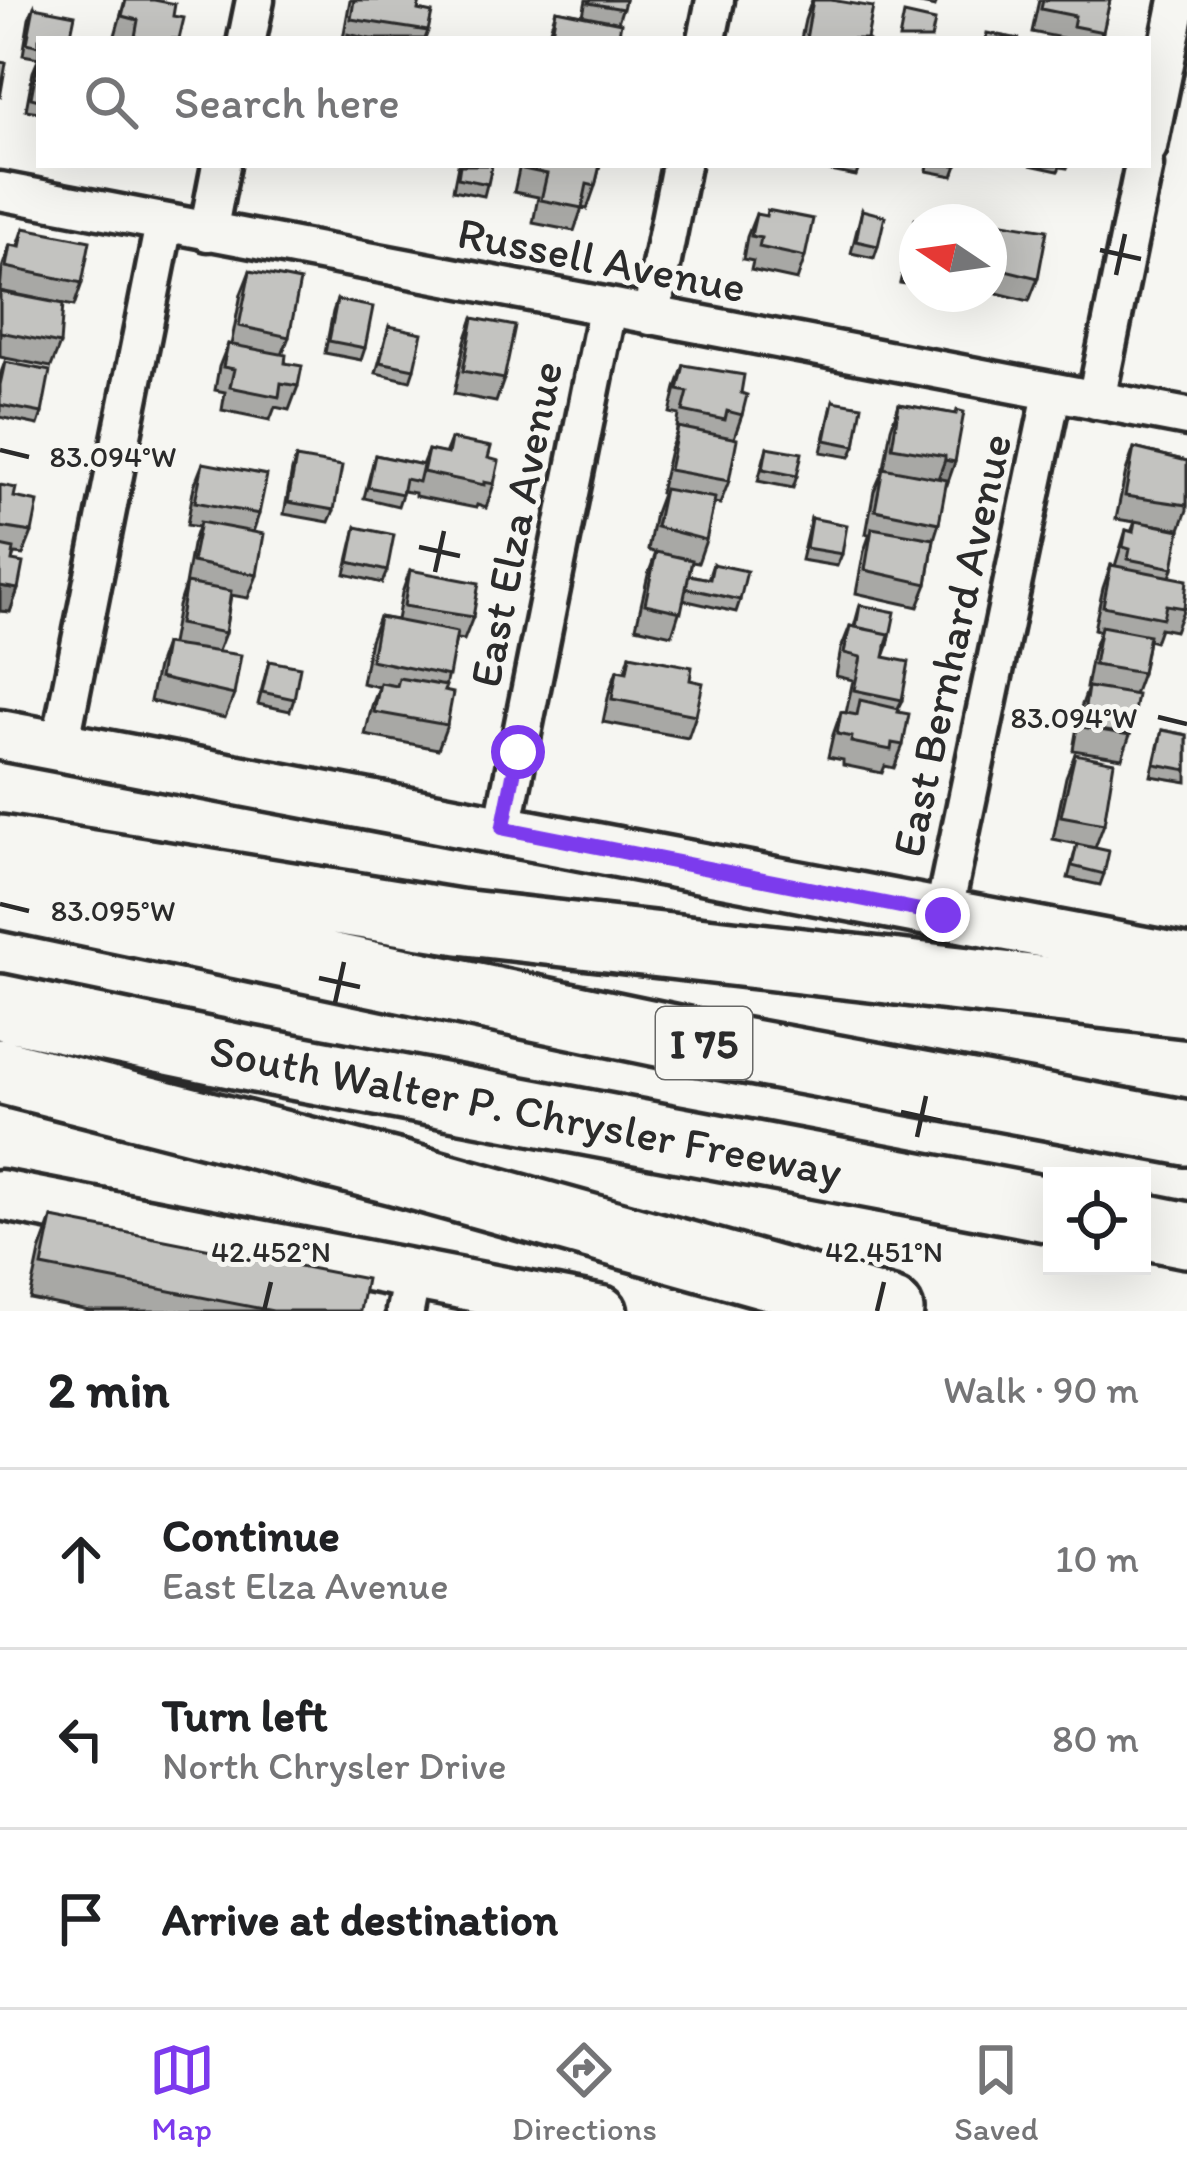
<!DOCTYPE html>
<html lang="en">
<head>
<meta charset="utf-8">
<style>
  body { margin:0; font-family:Itim,sans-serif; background:#f6f6f6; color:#202124 }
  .controls { position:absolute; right:36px; bottom:36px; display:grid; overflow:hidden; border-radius:0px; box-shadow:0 12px 48px #0002 }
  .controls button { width:108px; height:108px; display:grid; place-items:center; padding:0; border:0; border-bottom:3px solid #e0e0e0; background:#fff; color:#202124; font:60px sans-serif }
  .compass { position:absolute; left:899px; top:204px; width:108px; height:108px; border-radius:50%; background:#fff; box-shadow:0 12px 48px #0002; rotate:283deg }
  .stop { position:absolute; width:36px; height:36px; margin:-27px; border:9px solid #7c3aed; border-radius:50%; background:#fff }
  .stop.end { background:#7c3aed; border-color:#fff; box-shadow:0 3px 12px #0008 }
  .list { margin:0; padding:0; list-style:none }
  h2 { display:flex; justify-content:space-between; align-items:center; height:156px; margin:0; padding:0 48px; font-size:51px }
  h2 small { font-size:39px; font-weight:400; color:#757577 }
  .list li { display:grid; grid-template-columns:78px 1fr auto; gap:36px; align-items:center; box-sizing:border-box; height:180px; padding:0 48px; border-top:3px solid #e0e0e0 }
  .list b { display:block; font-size:45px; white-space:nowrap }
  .list p { margin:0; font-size:39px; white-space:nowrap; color:#757577 }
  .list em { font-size:39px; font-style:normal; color:#757577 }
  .icon { flex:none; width:66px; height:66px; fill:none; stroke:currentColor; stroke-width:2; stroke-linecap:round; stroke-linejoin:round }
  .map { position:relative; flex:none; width:1187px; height:1311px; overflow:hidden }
  .search { position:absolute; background:#fff; box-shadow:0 12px 48px #0002; left:36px; right:36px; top:36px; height:132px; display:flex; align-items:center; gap:30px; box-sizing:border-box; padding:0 42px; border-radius:0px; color:#757577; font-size:45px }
  .sheet { height:696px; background:#fff }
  nav { display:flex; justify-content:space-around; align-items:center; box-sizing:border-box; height:168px; border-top:3px solid #e0e0e0; background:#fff; font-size:33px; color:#757577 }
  nav a { display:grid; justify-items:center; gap:6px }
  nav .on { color:#7c3aed }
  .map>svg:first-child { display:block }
</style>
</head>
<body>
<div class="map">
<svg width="1187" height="1311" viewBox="0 0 1187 1311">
  <rect width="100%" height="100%" fill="#f6f6f2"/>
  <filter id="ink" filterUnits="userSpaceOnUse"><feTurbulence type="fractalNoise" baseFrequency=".00833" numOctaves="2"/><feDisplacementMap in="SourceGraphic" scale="24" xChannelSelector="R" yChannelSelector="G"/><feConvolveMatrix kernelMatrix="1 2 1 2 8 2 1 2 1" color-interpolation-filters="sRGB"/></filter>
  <g filter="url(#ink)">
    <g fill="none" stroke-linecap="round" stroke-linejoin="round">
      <defs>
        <path id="street" d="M247 39 255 0
          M707 39 715 0
          M1148 147 1178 0
          M0 191 1187 417
          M208 232 221 165
          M651 316 681 165
          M1096 400 1144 165
          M60 746 164 224
          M503 828 607 309
          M943 915 1052 394
          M405 1311 412 1275"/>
        <path id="secondary" d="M0 735 1187 960
          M0 1195 602 1311"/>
        <path id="highway" d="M0 848 459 922 1187 1005
          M0 896 692 1041 1187 1133
          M0 1007 250 1059 1052 1210
          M0 1071 395 1172 891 1311
          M1142 1226 1187 1235"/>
      </defs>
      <use href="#street" stroke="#2b2b2b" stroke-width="45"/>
      <use href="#secondary" stroke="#2b2b2b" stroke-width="57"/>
      <use href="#highway" stroke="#2b2b2b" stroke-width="72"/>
      <use href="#street" stroke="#f6f6f2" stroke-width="36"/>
      <use href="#secondary" stroke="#f6f6f2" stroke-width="48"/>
      <use href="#highway" stroke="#f6f6f2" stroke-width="63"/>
    </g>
    <path fill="#a8a8a5" stroke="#2b2b2b" stroke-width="3" d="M125 0 173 16 179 39H114Z
      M350 0H420L418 10 428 31 425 39H343Z
      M586 0H625L618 22V39H547L556 10 583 15Z
      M812 0 867 39H801L805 20Z
      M901 0H937L935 7Z
      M1039 0H1110L1101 39H1067L1032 32Z
      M34 7 39 39V58L23 55 29 19Z
      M38 60H39V112L26 110 33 72Z
      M458 165H492L484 196 453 190Z
      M520 165H600L595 186 587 209 582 208 574 231 533 223 538 197 514 192Z
      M822 165H860L856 176 821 169Z
      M928 165H959H957L953 176 927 171Z
      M1030 165H1068L1067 168 1060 167 1058 171Z
      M862 210 878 246 874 258 851 253Z
      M756 214 805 257 797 280 751 270 753 261 743 259 747 237Z
      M915 220 917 222V286L900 283Z
      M989 222 1038 278 1029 301 989 291Z
      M24 228 82 283 74 306 0 291 2 268 10 245 18 246Z
      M250 271 289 337 282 355 298 386 289 410 275 407 270 420 222 410 225 392 215 390 219 367 228 344 231 345 241 294Z
      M0 292 60 344 51 367 0 357Z
      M337 300 365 348 361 360 325 353 333 312Z
      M473 318 504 379 496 402 454 394 465 341Z
      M389 326 414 369 410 381 376 373Z
      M5 362 42 413 38 425 0 417V375Z
      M684 365 741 393 742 415 734 438 729 481 720 504 714 503 706 540 698 563 692 562 689 575 708 579 713 564 740 600 736 612 683 600 672 635 636 627 648 575 656 553 648 550 655 513 662 494 660 493 670 450 676 434 679 415 670 413 676 388Z
      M833 401 855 446 850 457 821 452Z
      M899 404 955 414 939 523 934 539 927 584 918 607 856 593 864 551 870 534H866L874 491 884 468 891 428Z
      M451 439 488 458 494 484 486 508 477 505 476 508 415 496V493L403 491 398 506 364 498 375 455 422 465 428 450 445 454Z
      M767 447 797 476 793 488 758 481Z
      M1134 448 1187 461V510L1180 529 1150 524 1173 568 1170 577 1184 608 1175 631 1160 628 1155 642 1148 640 1142 673 1134 695 1130 735 1122 758 1073 750 1080 710 1088 688H1086L1093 650 1100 631 1094 629 1103 588 1111 565 1115 566 1126 530 1131 532 1135 522 1116 519 1126 471Z
      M296 458 334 510 329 522 284 514 292 470Z
      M203 463 259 514 253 532 257 575 248 598 231 595 225 633 218 651 234 695 225 718 150 701 157 667 165 644H171L178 606 185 585 192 545 198 527 187 525 194 486Z
      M0 485 14 497 32 532 23 555 14 554 12 561 18 589 10 612 0 611Z
      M811 518 842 554 837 566 801 560Z
      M356 527 387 571 382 583 345 574Z
      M410 570 473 617 464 640 456 639 444 691 447 725 438 749 365 735 372 706 379 687 362 683 370 640 379 617 397 620 402 593Z
      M860 605 888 646 884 657 902 700 898 708 903 745 894 768 885 766 882 773 843 765V760L828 757 833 735 841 712 846 713 853 680 836 676 841 649 850 626 854 627Z
      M630 655 690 680 696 715 688 738 603 722 609 693 617 670 625 671Z
      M269 661 294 699 290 711 258 704Z
      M1162 730 1187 735V782L1151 776Z
      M1075 754 1104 824 1095 848 1104 874 1100 885 1068 878 1077 844 1053 839 1066 777Z
      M52 1218 360 1311H89L30 1299 40 1252Z"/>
    <path fill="#888886" stroke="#2b2b2b" stroke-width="3" d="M945 460 955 462 947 485 936 484Z
      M0 586 18 589 10 612 0 611Z"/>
    <path fill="#c3c3c0" stroke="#2b2b2b" stroke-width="3" d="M126 0H154L175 4 173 16 184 18 179 39H145L135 37 138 20 122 16Z
      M354 0H420L418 10 432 13 428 31 351 19Z
      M590 0H625L623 9 589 3Z
      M813 0H831L873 7 867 39H806Z
      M1043 0H1110L1103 32 1073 26 1075 16 1041 9Z
      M34 7 75 15 70 39H39V46L27 43Z
      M556 10 621 23 618 39H551Z
      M904 14 935 21 931 39H899Z
      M987 33 1020 39H986Z
      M348 34 370 39H347Z
      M38 60H39V100L31 98Z
      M0 62 6 63 0 98Z
      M460 165H492L488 184 458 178Z
      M523 165H600L595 186 587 184 582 208 541 200 547 174 523 169Z
      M767 210 813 219 805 257 759 247 761 238 751 236 756 214 766 216Z
      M862 210 885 216 878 246 856 241Z
      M915 220 924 222H917V273L904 271Z
      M985 220 1047 230 1038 278 989 266V222H985Z
      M24 228 90 241 82 283 6 267 10 245 20 247Z
      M250 271 300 281 289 337 239 326Z
      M0 292 63 304 60 344 0 332Z
      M337 300 373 307 365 348 329 341Z
      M473 318 515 326 504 379 463 371Z
      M389 326 422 333 414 369 380 362Z
      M228 344 286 355 285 363 302 366 298 386 281 383 279 397 230 387 234 369 223 367Z
      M5 362 50 371 42 413 0 405V385Z
      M684 365 744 375 741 393 747 395 742 415 727 411 725 420 683 411 688 392 678 390Z
      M833 401 862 406 855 446 825 440Z
      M899 404 956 414 957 410 964 412 955 462 945 460V456L892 447Z
      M678 427 737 439 729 481 669 470Z
      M451 439 491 447 488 458 499 461 494 484 484 482V485L423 472 428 450 448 454Z
      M767 447 802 453 797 476 763 469Z
      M1134 448 1187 461V505L1125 496Z
      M375 455 423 465 419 482 405 479 402 494 368 487Z
      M296 458 342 466 334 510 288 502Z
      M203 463 267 475 259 514 195 502Z
      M883 468 947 480 939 523 875 510Z
      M0 485 16 488 14 497 38 502 32 532 0 527Z
      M664 489 715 498 706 540 656 527Z
      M811 518 847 525 842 554 806 548Z
      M1135 521 1180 530 1173 568 1128 559 1130 549 1123 547 1126 530 1133 532Z
      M200 522 264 534 257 575 192 562Z
      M356 527 394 535 387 571 349 562Z
      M872 528 934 539 927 584 865 570Z
      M0 546 14 549 12 561 23 563 18 589 0 586Z
      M656 552 692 560 681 612 645 604Z
      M713 564 747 571 740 600 686 588 689 575 710 579Z
      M1111 565 1187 580 1184 608 1166 605 1163 618 1103 606Z
      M410 570 479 583 473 617 404 606Z
      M186 583 231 591 225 633 179 624Z
      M860 605 895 612 888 646H886L889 634 856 627Z
      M379 617 457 632 449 676 371 660Z
      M850 626 889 634 884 657 909 662 902 700 854 690 861 657 844 653Z
      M1101 626 1149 635 1142 673 1094 665Z
      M165 644 241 655 234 695 159 678Z
      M630 655 692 667 690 680 703 683 696 715 612 699 617 670 627 672Z
      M269 661 300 667 294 699 262 692Z
      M399 678 446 686 444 691 453 693 447 725 374 712 380 683 397 686Z
      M1088 687 1137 695 1130 735 1082 727Z
      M860 700 899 709 898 712 909 714 903 745 892 743 891 750 851 742 852 737 837 734 841 712 857 715Z
      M1162 730 1187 735V770L1155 764Z
      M1075 754 1114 762 1104 824 1061 816Z
      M1077 844 1109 851 1104 874 1072 866Z
      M52 1218 366 1279 360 1311H273L42 1266Z"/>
  </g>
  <g fill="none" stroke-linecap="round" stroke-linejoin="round" filter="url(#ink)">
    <path stroke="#7c3aed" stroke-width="15" d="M518 752 503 828 943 915"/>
  </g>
  <path fill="none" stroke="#2b2b2b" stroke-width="4.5" d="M1100 250 1141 259M1116 275 1125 234M0 450 29 457M419 547 460 556M435 572 444 531M1158 717 1187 724M0 904 29 911M319 978 360 987M335 1003 344 962M901 1112 942 1121M917 1137 926 1096M264 1311 271 1282M877 1311 884 1282"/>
  <g text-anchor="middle" stroke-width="10" stroke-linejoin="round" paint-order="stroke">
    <rect fill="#f6f6f2" stroke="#686867" stroke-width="3" x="656" y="1007" width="96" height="72" rx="9"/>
    <g font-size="42" font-weight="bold" fill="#2b2b2b">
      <text x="704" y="1058">I 75</text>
    </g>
    <g font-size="45" fill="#2b2b2b" stroke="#f6f6f2">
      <text transform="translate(602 259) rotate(11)" y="16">Russell Avenue</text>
      <text transform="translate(515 524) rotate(-79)" y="16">East Elza Avenue</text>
      <text transform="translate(951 645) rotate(-78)" y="16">East Bernhard Avenue</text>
      <text transform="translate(526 1110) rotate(11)" y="16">South Walter P. Chrysler Freeway</text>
    </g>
  </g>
  <g font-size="30" text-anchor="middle" fill="#2b2b2b" stroke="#f6f6f2" stroke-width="10" stroke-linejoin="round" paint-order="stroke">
    <text x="113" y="467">83.094°W</text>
    <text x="1074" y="728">83.094°W</text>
    <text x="113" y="921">83.095°W</text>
    <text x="271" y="1262">42.452°N</text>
    <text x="884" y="1262">42.451°N</text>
  </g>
</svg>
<div class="controls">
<button><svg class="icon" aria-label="locate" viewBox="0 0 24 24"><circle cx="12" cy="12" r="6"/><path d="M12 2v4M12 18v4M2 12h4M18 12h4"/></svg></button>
</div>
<svg class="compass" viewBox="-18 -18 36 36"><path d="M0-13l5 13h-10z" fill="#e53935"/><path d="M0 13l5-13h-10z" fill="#757577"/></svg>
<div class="stop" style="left:518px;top:752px"></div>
<div class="stop end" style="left:943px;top:915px"></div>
<div class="search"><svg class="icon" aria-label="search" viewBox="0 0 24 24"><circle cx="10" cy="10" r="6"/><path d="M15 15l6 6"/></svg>Search here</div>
</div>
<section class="sheet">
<h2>2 min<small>Walk · 90 m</small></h2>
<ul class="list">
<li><svg class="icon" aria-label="ahead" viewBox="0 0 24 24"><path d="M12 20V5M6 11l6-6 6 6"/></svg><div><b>Continue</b><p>East Elza Avenue</p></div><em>10 m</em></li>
<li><svg class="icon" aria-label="left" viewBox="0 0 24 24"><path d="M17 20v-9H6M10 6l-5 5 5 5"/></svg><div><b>Turn left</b><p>North Chrysler Drive</p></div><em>80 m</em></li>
<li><svg class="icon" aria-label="arrive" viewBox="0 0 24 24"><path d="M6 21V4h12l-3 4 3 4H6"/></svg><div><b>Arrive at destination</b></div></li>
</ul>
</section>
<nav>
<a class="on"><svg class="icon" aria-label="map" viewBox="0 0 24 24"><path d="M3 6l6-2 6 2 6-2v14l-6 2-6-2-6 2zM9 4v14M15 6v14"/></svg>Map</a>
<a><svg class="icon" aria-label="directions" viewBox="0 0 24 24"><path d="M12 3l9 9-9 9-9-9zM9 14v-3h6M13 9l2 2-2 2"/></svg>Directions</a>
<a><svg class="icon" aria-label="saved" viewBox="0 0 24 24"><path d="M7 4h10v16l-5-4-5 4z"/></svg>Saved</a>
</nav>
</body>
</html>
